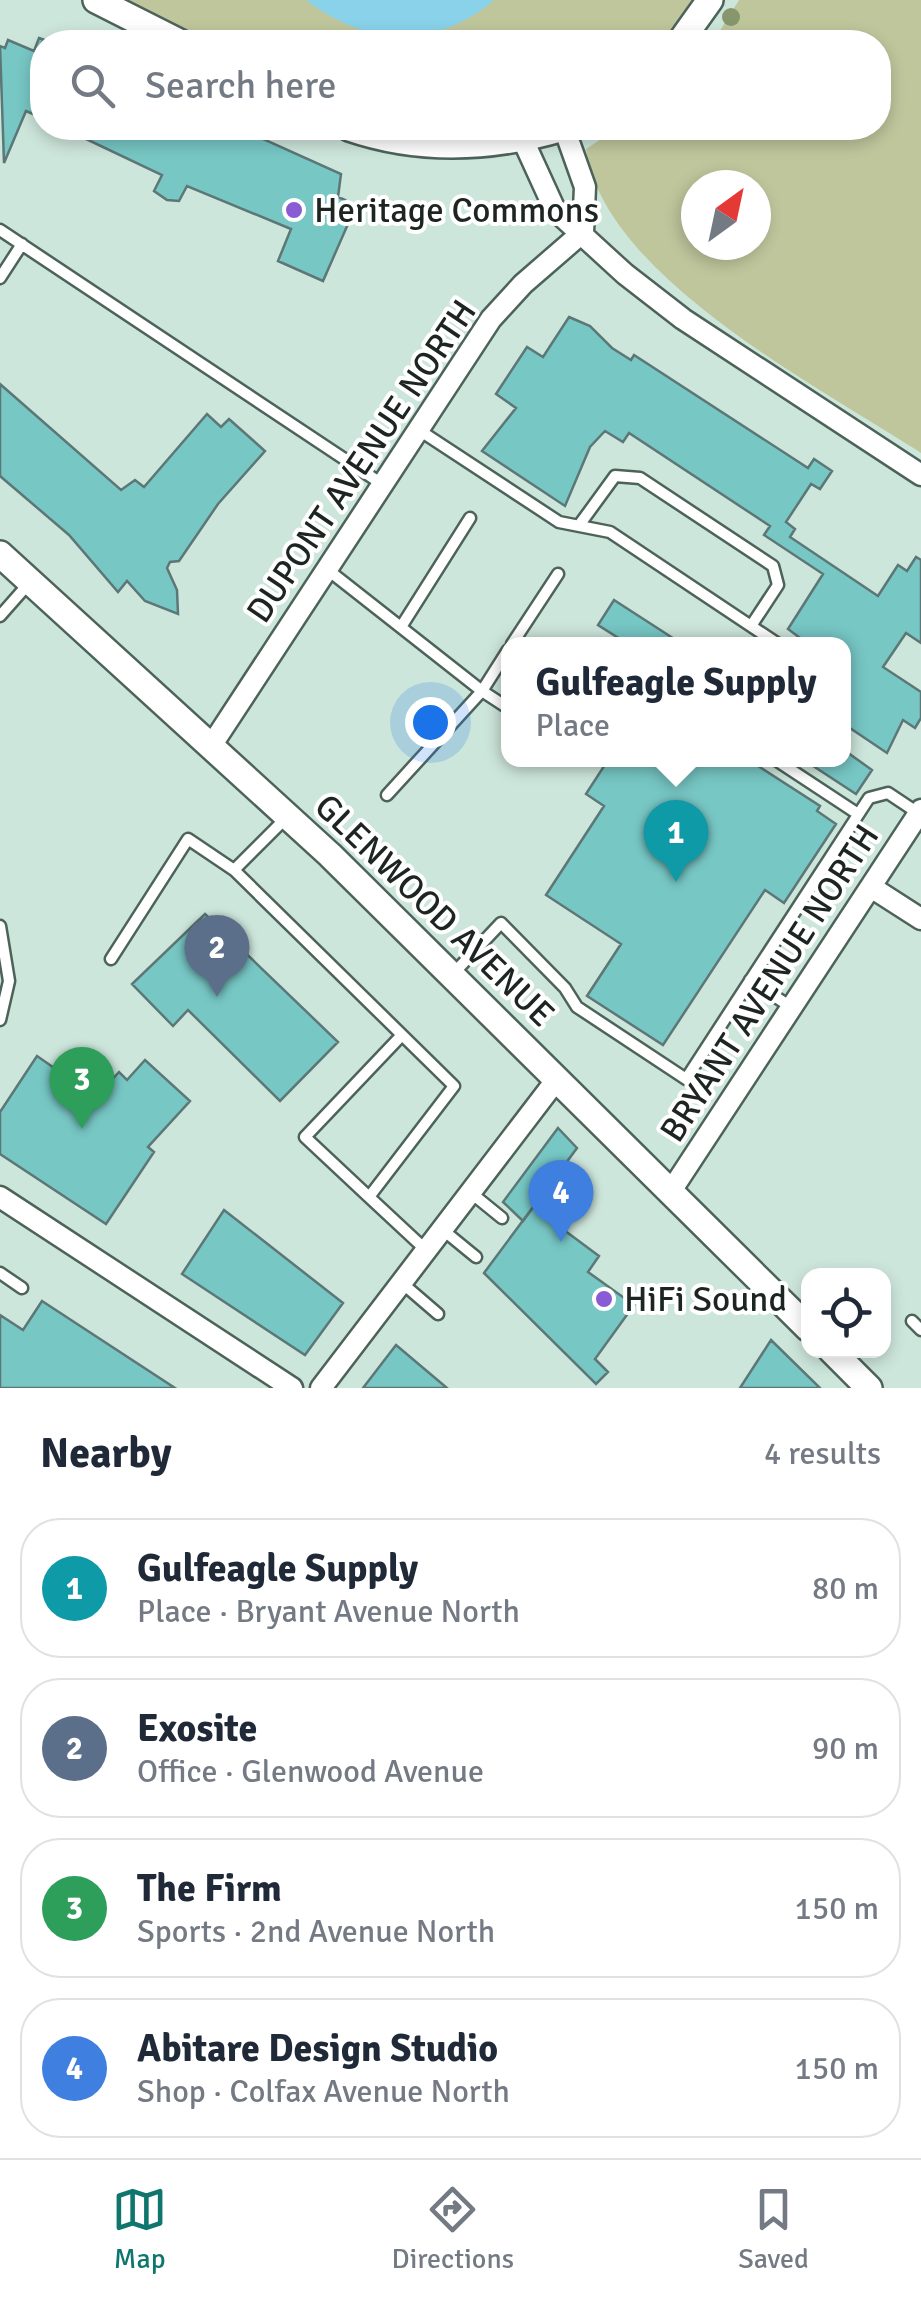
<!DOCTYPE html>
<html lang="en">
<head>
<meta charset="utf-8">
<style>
  body { margin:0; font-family:Signika,sans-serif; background:#f2f2f3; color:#1f2937 }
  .controls { position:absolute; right:30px; bottom:30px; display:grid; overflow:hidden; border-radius:20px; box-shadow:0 5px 15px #0003 }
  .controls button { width:90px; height:90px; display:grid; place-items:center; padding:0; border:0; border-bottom:2px solid #e0e1e3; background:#fff; color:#1f2937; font:50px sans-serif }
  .compass { position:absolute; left:681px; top:170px; width:90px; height:90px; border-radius:50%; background:#fff; box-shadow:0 5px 15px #0003; rotate:33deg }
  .you { position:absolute; left:430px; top:722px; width:35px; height:35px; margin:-25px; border:8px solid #fff; border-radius:50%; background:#1a73e8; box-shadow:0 0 0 15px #1a73e833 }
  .badge { display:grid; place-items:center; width:65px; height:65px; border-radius:50%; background:#0f766e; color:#fff; font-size:32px; font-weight:700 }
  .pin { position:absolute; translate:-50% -82px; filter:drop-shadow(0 2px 5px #0008) }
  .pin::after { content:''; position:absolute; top:52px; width:35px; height:30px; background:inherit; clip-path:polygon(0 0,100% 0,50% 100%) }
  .popup { position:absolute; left:501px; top:637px; width:350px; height:130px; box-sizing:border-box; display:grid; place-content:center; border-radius:20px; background:#fff; filter:drop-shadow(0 2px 8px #0005); font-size:32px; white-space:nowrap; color:#747a83 }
  .popup b { font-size:38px; color:#1f2937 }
  .popup::after { content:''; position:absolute; left:50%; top:100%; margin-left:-20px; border:20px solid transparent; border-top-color:#fff }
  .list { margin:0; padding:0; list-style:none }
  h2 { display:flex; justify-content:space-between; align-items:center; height:130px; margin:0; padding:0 40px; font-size:42px }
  h2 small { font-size:32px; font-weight:400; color:#747a83 }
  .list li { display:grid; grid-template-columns:65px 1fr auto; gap:30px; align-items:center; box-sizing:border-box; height:140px; margin:0 20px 20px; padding:0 20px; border:2px solid #e0e1e3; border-radius:40px }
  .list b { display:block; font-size:38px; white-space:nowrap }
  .list p { margin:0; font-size:32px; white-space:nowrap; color:#747a83 }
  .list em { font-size:32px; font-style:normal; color:#747a83 }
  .icon { flex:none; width:55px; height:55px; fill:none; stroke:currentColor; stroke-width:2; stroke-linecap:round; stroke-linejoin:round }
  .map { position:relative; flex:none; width:921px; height:1388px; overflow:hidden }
  .search { position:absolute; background:#fff; box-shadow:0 5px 15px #0003; left:30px; right:30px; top:30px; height:110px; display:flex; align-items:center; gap:25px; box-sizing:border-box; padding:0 35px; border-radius:40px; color:#747a83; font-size:38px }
  .sheet { height:770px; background:#fff }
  nav { display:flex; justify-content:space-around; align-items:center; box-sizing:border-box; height:140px; border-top:2px solid #e0e1e3; background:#fff; font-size:28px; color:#747a83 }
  nav a { display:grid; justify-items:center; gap:5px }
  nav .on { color:#0f766e }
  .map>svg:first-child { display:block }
</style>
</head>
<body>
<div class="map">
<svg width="921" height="1388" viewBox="0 0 921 1388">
  <rect width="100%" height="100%" fill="#cde6db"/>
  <path fill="#bfc69c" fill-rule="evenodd" d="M121 0H694L660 42H204Z
    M739 0H921V453C821 388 603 276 586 149L618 128H878V42H713ZM696 185H756V245H696Z"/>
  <path fill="#89d2e9" d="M306 0H494C435 50 368 47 306 0Z"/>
  <path fill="#77c7c5" stroke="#5c7776" stroke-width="2.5" d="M39 38 50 42H42V118L26 111 4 163 0 46 5 48 8 40 34 51Z
    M63 128H239L341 174 338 197 345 200 336 220 348 224 323 281 278 261 291 229 187 186 179 201 167 200 154 191 162 175Z
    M569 317 590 326 612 348 631 360 634 355 808 468 814 459 832 471 820 489 811 484 786 522 795 529 790 537 878 596 898 565 907 571 916 557 921 560V643L906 633 883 667 921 692V718L915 728 903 720 887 753 844 724V644H808L788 629 823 574 764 535 770 526 629 433 623 442 605 431 590 447 565 506 482 451 516 408 496 394 527 347 543 357Z
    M0 384 121 490 135 480 144 487 207 414 221 427 229 419 265 451 218 504 179 561 170 562 167 568 177 590 178 614 145 601 127 581 118 592 69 535 0 476Z
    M614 600 682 644H628L598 625Z
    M844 750 872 770 856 794 804 760H844Z
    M608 760H749L820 806 817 811 836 824 784 903 765 890 663 1045 587 996 621 944 546 895 604 806 586 794Z
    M205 914 338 1042 280 1101 188 1010 173 1026 132 984Z
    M37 1056 96 1097 119 1072 127 1080 145 1060 190 1101 148 1147 154 1152 106 1224 0 1154V1112Z
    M558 1128 577 1148 523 1221 503 1202Z
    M533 1207 599 1256 588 1272 634 1305 595 1359 608 1372 596 1384 484 1273Z
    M224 1210 343 1303 305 1355 182 1274Z
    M42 1301 175 1388H0V1315L23 1330Z
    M771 1340 820 1388H740Z
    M396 1345 447 1388H363Z"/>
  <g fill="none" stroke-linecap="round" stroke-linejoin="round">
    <defs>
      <path id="service" d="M0 230 382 484
        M0 278 22 244
        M419 430 559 522 610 532 778 644
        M580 524 615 476 640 478 773 566 778 585 751 626
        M328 570 482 691 387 795
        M0 616 30 582
        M401 627 470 518
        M512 644 558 574
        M508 650 482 691 508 708
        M776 760 858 814
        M288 816 234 870 454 1086 369 1197 427 1251
        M0 926 9 981 0 1020
        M111 959 188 839 234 870
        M452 975 501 923 565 988 577 1007 686 1079 869 798 888 793 918 813
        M750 980 791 1007
        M470 1192 502 1218
        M369 1197 305 1137 401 1036
        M443 1230 476 1257
        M0 1273 22 1288
        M402 1283 438 1314
        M912 1321 921 1330"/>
      <path id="minor" d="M564 128 585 187 583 232
        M523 140 555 210 625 274 683 319 921 475
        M213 743 491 319 523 284 583 232
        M871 887 921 919
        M671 1191 921 810
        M0 1197 292 1388
        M321 1388 557 1079"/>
      <path id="tertiary" d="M96 0 179 42
        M680 42 710 0
        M349 128C419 152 492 149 563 128
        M0 554 330 855 808 1328
        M831 1350 869 1388"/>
    </defs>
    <use href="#service" stroke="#4d635a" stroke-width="15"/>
    <use href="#minor" stroke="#4d635a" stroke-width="25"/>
    <use href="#tertiary" stroke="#4d635a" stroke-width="30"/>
    <use href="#service" stroke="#fff" stroke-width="10"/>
    <use href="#minor" stroke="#fff" stroke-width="20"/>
    <use href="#tertiary" stroke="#fff" stroke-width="25"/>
  </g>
  <circle fill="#87966c" cx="731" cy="17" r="9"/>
  <g fill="#895cd5" stroke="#fff" stroke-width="4">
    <circle cx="294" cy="210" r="10"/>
    <circle cx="604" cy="1299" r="10"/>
  </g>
  <g text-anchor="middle" stroke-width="8" stroke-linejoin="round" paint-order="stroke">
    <g font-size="35" fill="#1c2521" stroke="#fff" text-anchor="start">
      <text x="314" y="222">Heritage Commons</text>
      <text x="624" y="1311">HiFi Sound</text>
    </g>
    <g font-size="35" fill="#1c2521" stroke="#fff">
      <text transform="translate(361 461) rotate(-56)" y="12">DUPONT AVENUE NORTH</text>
      <text transform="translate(435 910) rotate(44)" y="12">GLENWOOD AVENUE</text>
      <text transform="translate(769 983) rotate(-57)" y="12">BRYANT AVENUE NORTH</text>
    </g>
  </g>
</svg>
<div class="controls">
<button><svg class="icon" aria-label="locate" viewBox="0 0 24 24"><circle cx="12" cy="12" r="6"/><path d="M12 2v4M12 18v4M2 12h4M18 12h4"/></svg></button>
</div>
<svg class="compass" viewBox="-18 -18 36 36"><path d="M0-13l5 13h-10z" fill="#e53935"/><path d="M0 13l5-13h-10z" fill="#747a83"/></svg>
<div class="you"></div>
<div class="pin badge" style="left:676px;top:882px;background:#0f9aa8">1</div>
<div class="popup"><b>Gulfeagle Supply</b>Place</div>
<div class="pin badge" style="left:217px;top:997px;background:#5c6f8a">2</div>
<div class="pin badge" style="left:82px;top:1129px;background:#2e9e5b">3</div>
<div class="pin badge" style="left:561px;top:1242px;background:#3f7fe0">4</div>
<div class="search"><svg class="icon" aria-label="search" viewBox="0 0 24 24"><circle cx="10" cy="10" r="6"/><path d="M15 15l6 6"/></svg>Search here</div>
</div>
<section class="sheet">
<h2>Nearby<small>4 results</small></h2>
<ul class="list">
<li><span class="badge" style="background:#0f9aa8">1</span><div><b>Gulfeagle Supply</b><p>Place · Bryant Avenue North</p></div><em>80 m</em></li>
<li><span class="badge" style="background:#5c6f8a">2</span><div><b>Exosite</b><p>Office · Glenwood Avenue</p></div><em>90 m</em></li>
<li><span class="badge" style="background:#2e9e5b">3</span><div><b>The Firm</b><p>Sports · 2nd Avenue North</p></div><em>150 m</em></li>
<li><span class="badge" style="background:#3f7fe0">4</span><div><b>Abitare Design Studio</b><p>Shop · Colfax Avenue North</p></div><em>150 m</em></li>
</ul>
</section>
<nav>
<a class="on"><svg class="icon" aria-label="map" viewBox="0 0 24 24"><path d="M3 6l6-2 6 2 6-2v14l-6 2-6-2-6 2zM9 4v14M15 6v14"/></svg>Map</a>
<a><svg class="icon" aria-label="directions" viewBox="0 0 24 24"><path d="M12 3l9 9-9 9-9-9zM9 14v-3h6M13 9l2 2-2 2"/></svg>Directions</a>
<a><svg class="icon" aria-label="saved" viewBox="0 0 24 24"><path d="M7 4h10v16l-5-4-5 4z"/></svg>Saved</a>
</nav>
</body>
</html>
